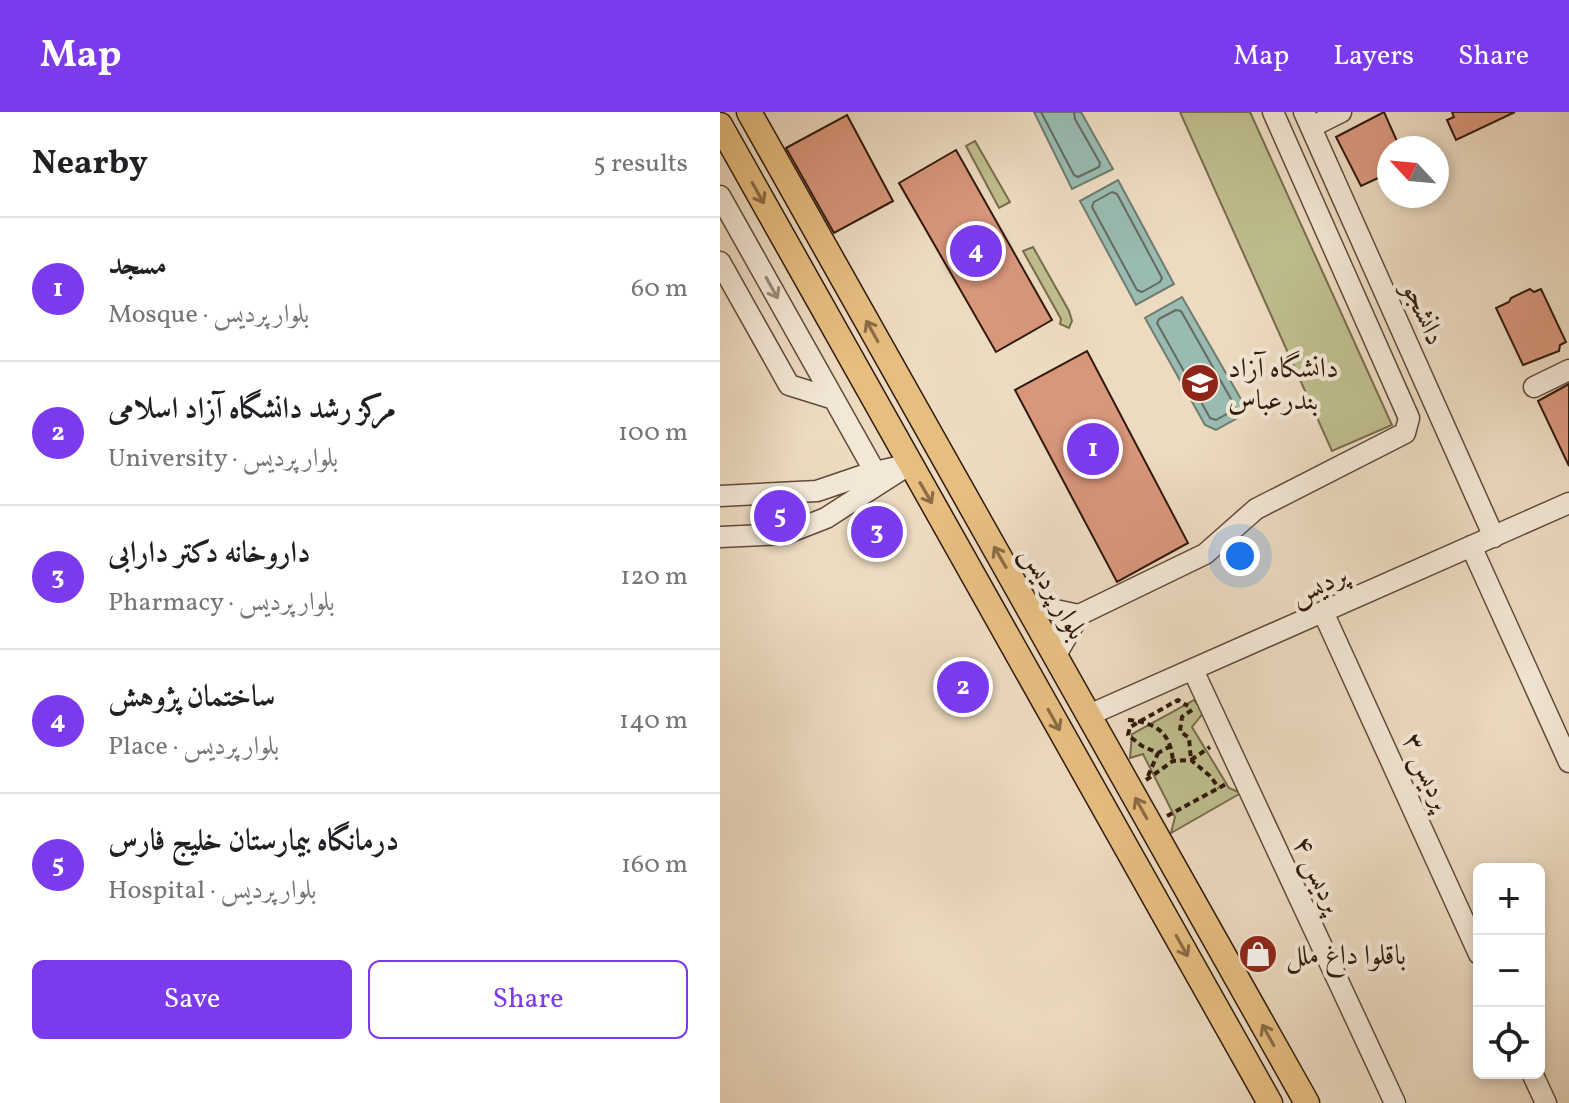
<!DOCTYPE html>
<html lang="en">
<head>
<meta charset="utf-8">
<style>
  body { margin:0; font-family:Vollkorn,Amiri,serif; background:#f6f6f6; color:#202124 }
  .controls { position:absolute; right:24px; bottom:24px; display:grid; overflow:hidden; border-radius:12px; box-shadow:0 4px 12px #0003 }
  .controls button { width:72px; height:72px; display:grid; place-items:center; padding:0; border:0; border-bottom:2px solid #e0e0e0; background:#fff; color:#202124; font:40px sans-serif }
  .compass { position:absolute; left:657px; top:24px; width:72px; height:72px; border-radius:50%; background:#fff; box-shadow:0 4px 12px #0003; rotate:296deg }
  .you { position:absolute; left:520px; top:444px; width:28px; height:28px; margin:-20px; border:6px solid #fff; border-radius:50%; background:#1a73e8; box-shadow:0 0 0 12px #1a73e833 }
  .badge { display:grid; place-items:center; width:52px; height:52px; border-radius:50%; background:#7c3aed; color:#fff; font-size:26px; font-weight:700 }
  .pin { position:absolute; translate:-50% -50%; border:4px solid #fff; box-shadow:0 2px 8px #0006 }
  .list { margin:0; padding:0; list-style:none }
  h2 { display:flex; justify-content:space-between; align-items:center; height:104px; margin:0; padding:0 32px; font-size:34px }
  h2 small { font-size:26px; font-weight:400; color:#757577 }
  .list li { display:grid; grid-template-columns:52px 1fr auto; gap:24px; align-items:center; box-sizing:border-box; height:144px; padding:0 32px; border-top:2px solid #e0e0e0 }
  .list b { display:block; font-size:30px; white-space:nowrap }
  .list p { margin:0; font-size:26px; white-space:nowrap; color:#757577 }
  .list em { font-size:26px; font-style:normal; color:#757577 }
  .actions { display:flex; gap:16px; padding:24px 32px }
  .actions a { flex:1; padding:18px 0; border:2px solid #7c3aed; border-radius:12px; text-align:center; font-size:28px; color:#7c3aed }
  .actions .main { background:#7c3aed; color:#fff }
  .icon { flex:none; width:44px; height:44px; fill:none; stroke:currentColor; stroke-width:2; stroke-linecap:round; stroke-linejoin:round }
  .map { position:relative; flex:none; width:849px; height:991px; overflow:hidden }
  header { display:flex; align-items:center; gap:48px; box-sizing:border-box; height:112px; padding:0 40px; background:#7c3aed; color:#fff }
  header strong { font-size:38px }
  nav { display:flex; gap:44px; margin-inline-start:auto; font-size:28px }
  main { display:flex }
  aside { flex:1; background:#fff }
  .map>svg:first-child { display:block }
</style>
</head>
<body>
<header>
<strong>Map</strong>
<nav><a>Map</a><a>Layers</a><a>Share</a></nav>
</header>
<main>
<aside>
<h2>Nearby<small>5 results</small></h2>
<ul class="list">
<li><span class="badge">1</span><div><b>مسجد</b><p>Mosque · بلوار پردیس</p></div><em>60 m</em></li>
<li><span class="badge">2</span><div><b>مرکز رشد دانشگاه آزاد اسلامی</b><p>University · بلوار پردیس</p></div><em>100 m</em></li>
<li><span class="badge">3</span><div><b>داروخانه دکتر دارابی</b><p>Pharmacy · بلوار پردیس</p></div><em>120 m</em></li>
<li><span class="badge">4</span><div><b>ساختمان پژوهش</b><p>Place · بلوار پردیس</p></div><em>140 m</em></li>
<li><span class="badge">5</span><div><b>درمانگاه بیمارستان خلیج فارس</b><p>Hospital · بلوار پردیس</p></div><em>160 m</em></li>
</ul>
<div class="actions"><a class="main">Save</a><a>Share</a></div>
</aside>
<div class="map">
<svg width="849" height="991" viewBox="0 0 849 991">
  <rect width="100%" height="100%" fill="#eddbc1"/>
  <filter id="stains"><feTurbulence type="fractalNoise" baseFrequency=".0025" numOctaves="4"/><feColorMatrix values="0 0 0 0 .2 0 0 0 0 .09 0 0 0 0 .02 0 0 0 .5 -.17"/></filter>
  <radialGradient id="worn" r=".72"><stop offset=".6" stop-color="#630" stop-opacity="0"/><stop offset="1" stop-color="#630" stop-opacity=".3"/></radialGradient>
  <path fill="#bfbe8e" stroke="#786c4c" stroke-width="2" d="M460 0H530L672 313 612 339Z
    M255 29 290 90 279 96 246 34Z
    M313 135 349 199 352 209 349 216 340 212 341 207 303 139Z
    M474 588 484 600 472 615 509 676 521 681 451 721 455 705 423 642 410 646 412 622Z"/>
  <path fill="#99bbb1" stroke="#6f7b6e" stroke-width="2" d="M314 0H361L393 57 352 77Z
    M398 68 454 172 416 193 360 89Z
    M462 185 525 294 521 304 496 318 485 313 425 206Z"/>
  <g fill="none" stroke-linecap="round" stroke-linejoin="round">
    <path stroke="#656a5e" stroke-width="2" d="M321 0 354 63 358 65 379 55 380 51 355 7 354 0
      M392 80 397 82 442 166 440 170 422 180 417 178 372 95 374 90Z
      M456 198 461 199 515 294 514 298 496 308 490 306 437 211 439 207Z"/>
  </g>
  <path fill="#d8967b" stroke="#311a0a" stroke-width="2" d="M664 0 680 36H669V61L641 74 616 25Z
    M732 0H795L736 28 727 8 734 5Z
    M127 3 173 89 114 121 66 36Z
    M236 38 332 208 276 240 179 71Z
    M810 177 814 180 821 177 846 230 840 233 839 239 803 253 776 196 789 190 791 186Z
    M367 239 468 431 397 470 295 278Z
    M849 272V354L818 289Z"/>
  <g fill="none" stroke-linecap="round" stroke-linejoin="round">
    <defs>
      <path id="minor" d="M584 0 774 425
        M591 15 621 0
        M0 84 155 360
        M0 150 69 273 114 287
        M814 275 849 258
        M0 384 97 379 147 362 190 352 106 406 65 422 0 425
        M751 434 849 650
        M307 492 359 503
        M603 500 759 842
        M336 543 359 503 485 442 536 397 685 321 689 306 553 0
        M473 558 675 991
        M369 603 849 391
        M812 961 826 991"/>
      <path id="major" d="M29 0 587 991
        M0 13 550 991"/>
    </defs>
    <use href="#minor" stroke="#604a38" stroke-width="23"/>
    <use href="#major" stroke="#311a0a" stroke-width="27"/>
    <path stroke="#311a0a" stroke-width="4" stroke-dasharray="6 4" stroke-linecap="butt" d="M472 598 462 605 460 619 469 626 471 648 490 635
      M408 608C437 611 450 620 453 649
      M451 634 438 641 422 634 408 623 410 615 458 588 468 594
      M428 664 438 641
      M426 668 453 649 471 648 490 664 499 676
      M447 704 506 672"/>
    <use href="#minor" stroke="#f3e8d7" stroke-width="20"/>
    <use href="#major" stroke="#e6be80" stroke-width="24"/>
  </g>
  <defs><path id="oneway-shaft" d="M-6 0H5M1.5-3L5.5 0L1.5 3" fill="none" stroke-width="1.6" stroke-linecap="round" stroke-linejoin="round" transform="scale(2)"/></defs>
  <g stroke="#8c6c45">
    <use href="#oneway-shaft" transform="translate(38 81) rotate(61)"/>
    <use href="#oneway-shaft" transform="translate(152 219) rotate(-119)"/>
    <use href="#oneway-shaft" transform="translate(206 381) rotate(60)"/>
    <use href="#oneway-shaft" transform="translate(280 445) rotate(-120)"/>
    <use href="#oneway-shaft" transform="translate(334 608) rotate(61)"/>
    <use href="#oneway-shaft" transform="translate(421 696) rotate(-119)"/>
    <use href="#oneway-shaft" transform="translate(462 834) rotate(61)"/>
    <use href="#oneway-shaft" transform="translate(548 923) rotate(-119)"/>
  </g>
  <use stroke="#9c8b7b" href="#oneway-shaft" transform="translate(52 176) rotate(61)"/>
  <defs>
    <symbol id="university-disc" viewBox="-11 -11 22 22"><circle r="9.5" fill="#8f2418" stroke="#f3e8d7"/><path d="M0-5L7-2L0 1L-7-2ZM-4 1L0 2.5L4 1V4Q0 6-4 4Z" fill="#fff"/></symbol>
    <symbol id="shop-disc" viewBox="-11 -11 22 22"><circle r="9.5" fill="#8f2418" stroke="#f3e8d7"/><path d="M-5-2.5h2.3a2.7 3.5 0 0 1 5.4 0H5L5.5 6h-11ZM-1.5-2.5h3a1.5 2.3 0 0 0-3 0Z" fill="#fff"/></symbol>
  </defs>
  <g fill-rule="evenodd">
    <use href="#university-disc" x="458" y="249" width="44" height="44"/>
    <use href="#shop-disc" x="516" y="820" width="44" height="44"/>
  </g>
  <g text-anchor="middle" stroke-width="8" stroke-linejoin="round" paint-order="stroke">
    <g font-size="28" fill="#311a0a" stroke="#f3e8d7">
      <text transform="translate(705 201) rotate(66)" y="10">دانشجو</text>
      <text transform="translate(598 472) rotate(-24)" y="10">پردیس</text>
      <text transform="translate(335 480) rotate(60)" y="10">بلوار پردیس</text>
      <text transform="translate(708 659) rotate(66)" y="10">پردیس ۳</text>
      <text transform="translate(599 762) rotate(65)" y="10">پردیس ۴</text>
    </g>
    <g font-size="28" fill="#311a0a" stroke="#f3e8d7" text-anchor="start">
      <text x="508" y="265">دانشگاه آزاد<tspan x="508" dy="32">بندرعباس</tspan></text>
      <text x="566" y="852">باقلوا داغ ملل</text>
    </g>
  </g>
  <rect width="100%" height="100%" filter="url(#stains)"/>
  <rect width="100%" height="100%" fill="url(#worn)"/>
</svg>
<div class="controls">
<button>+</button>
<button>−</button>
<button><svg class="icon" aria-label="locate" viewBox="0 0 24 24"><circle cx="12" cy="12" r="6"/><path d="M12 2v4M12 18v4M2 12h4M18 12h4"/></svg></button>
</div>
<svg class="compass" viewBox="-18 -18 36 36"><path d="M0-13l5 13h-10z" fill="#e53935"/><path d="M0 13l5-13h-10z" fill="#757577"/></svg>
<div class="you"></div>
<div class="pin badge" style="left:373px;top:337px">1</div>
<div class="pin badge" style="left:243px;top:575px">2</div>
<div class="pin badge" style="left:157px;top:420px">3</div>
<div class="pin badge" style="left:256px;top:139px">4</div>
<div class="pin badge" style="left:60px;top:404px">5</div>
</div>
</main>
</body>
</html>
